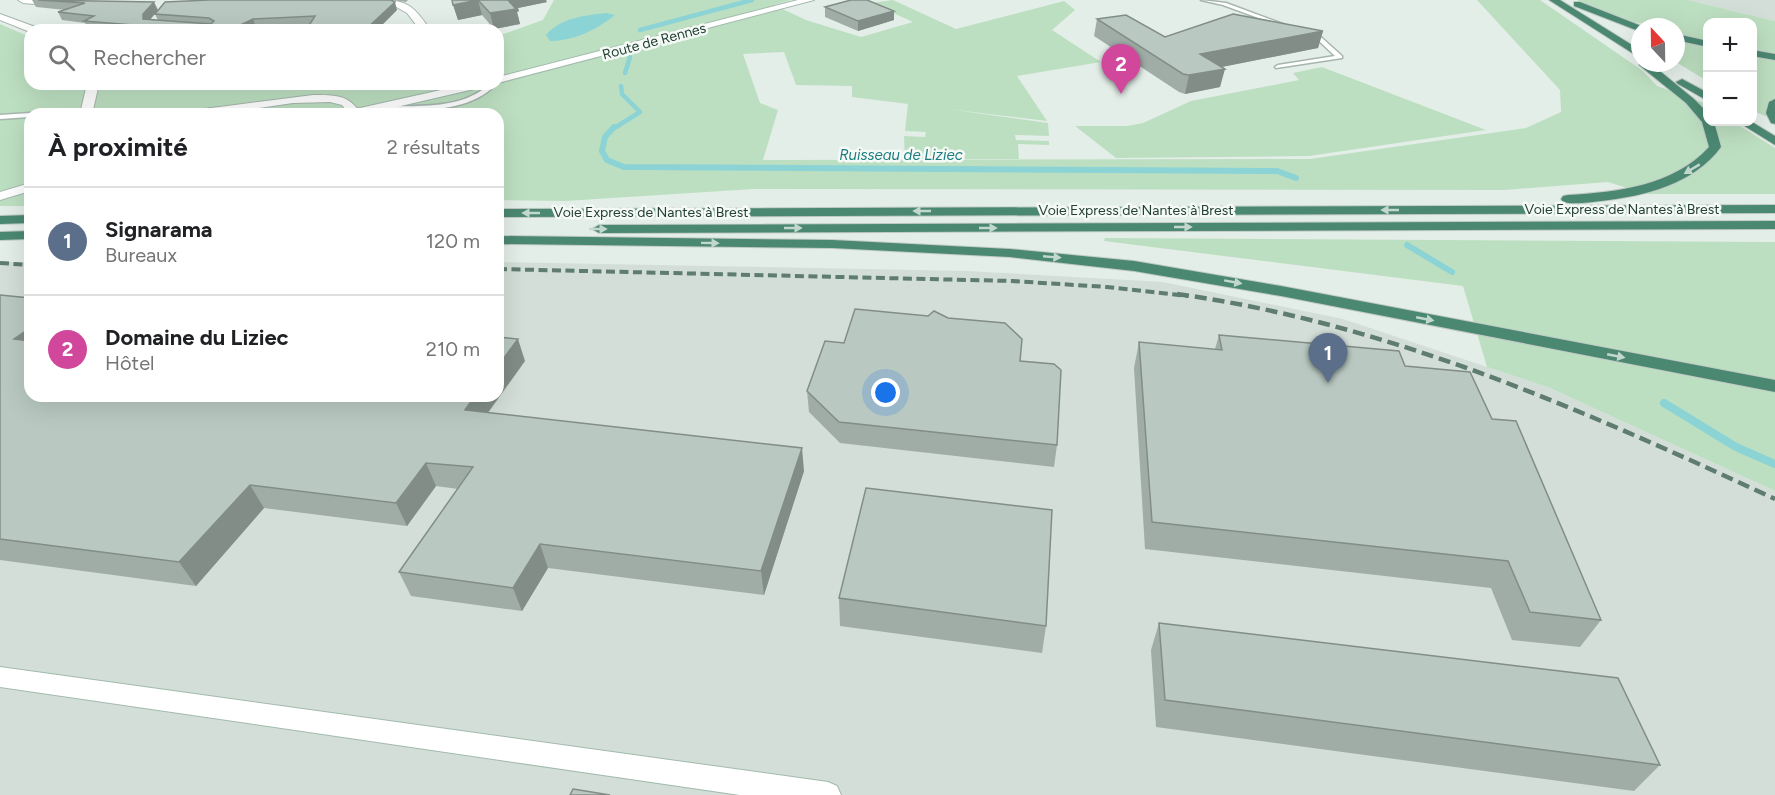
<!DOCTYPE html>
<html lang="fr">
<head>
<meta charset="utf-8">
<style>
  body { margin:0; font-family:Figtree,sans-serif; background:#f2f2f2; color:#202124 }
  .controls { position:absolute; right:18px; top:18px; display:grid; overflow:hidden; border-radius:12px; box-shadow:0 6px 24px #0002 }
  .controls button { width:54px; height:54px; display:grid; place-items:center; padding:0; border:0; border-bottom:2px solid #e0e0e0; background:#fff; color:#202124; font:30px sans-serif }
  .compass { position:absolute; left:1631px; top:18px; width:54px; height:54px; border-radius:50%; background:#fff; box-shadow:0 6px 24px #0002; rotate:338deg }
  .you { position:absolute; left:886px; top:393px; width:21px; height:21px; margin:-15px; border:4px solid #fff; border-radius:50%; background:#1a73e8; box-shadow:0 0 0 9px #1a73e833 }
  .badge { display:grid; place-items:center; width:39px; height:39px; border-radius:50%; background:#db2777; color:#fff; font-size:20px; font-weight:700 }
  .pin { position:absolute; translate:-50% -50px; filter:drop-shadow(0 2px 3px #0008) }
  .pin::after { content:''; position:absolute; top:32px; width:21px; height:18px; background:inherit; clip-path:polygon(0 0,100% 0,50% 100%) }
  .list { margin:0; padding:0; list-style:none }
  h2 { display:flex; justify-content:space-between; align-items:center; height:78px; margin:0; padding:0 24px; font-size:26px }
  h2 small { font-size:20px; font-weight:400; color:#757577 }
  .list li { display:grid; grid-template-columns:39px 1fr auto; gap:18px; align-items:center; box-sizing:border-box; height:108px; padding:0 24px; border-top:2px solid #e0e0e0 }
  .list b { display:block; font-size:22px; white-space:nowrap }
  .list p { margin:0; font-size:20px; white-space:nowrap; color:#757577 }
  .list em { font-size:20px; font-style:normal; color:#757577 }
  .icon { flex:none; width:33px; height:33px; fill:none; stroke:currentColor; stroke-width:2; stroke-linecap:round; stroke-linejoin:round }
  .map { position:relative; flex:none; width:1775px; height:795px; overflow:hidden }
  .search { position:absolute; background:#fff; box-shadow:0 6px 24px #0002; left:24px; top:24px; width:480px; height:66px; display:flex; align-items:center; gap:15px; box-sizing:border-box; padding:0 21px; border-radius:18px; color:#757577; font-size:22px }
  .panel { position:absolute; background:#fff; box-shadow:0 6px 24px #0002; left:24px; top:108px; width:480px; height:294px; border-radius:18px }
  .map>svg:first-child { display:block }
</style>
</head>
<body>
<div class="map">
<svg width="1775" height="795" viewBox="0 0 1775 795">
  <rect width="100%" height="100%" fill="#e4eee8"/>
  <path fill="#d2ded7" d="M1688 0H1775V21L1739 12Z
    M0 262H30V396H498V262L967 271 1163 282 1343 319 1550 388 1775 491V795H0Z"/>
  <path fill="#bddfc1" d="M554 0H791L774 5 806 20 861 37 913 22 871 3 893 0 956 29 1064 1 1075 10 1052 30 1101 62 1017 76 1047 121 947 109 1048 123 1049 136 1015 135 1016 140 1049 141V145L1018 144 1019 159H905L904 136 925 137 926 132 905 131 908 104 852 97V86L796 85 784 52 743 54 760 103 778 110 763 160 1310 159 1526 128 1561 112 1560 90 1477 0H1540L1643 71 1657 86 1707 104 1708 122H1734L1775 148V194H1646L1608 182 1505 190 754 189 565 201 498 200V114H30V206H0V24L30 37V84H498V36L543 20Z
    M1577 0H1688L1775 21V53L1753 50 1752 22H1708L1707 42 1676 35V27C1641 27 1609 16 1577 0Z
    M1676 40 1707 48V81L1676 62Z
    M1752 56 1775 59V120L1753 111Z
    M1322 67 1486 130 1309 156 1116 158 1075 126H1127L1143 123 1191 101 1299 80 1293 73Z
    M1105 238 1775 242V491L1550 388 1487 367 1463 286 1104 241Z"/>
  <path fill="#8bd3d4" d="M606 13 615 15C596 30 574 41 550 41L546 35C562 17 583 16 606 13Z"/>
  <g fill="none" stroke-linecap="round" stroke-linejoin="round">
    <path stroke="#8bd3d4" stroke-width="4.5" d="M640 30 752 0
      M625 73 630 57
      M613 129 640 112 622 94 621 86"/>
    <path stroke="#8bd3d4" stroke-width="6" d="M614 127 605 137 602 151 607 160 624 167 1277 171 1296 178
      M1407 245 1452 272"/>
    <path stroke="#8bd3d4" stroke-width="8" d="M1664 403 1736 447 1775 464"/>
    <defs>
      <path id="service" d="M1201 0 1226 3 1288 26 1283 27 1223 5Z
        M1308 32 1322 38 1342 56V58L1276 68 1275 67 1278 65 1335 56 1318 40 1306 35 1305 34Z
        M489 84H496C469 114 417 110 380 110L377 108 380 106C415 106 463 110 489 84Z
        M85 110 88 112 87 113 44 114 47 112Z
        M30 113 33 114H30V117L0 119V115Z"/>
      <path id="minor" d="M18 0H55L62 3 57 6 23 3Z
        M384 0C409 0 417 10 430 30H420L407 13Z
        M0 14 38 28 39 30H30V32L0 20Z
        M87 84H99L92 114H80Z
        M313 95C333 95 349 94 360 113L349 114 342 105 330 102 293 103 219 114H190L196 110Z"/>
      <path id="secondary" d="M798 0H814L498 83V77Z
        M468 84H489L483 87 366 114H345L351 110Z
        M30 183V191L0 200V192Z
        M0 667 828 782 837 786 841 795H740L0 687Z"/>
      <path id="trunk" d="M1549 0H1560L1640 50V58Z
        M1574 2H1580L1644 27H1640V31L1636 30 1574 6Z
        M1676 34 1708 41V47L1676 40Z
        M1752 50 1775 54V60L1752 56Z
        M1639 61 1640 63H1650L1694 99 1708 113V122H1714L1721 147C1694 184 1645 196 1601 201 1589 202 1575 205 1563 202L1561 199 1563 196 1568 195C1618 192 1673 186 1709 147L1702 122 1686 103 1639 65Z
        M1682 79 1708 93V101L1678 84 1676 82Z
        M1775 99V124L1771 123 1766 113 1769 102Z
        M1738 122H1752L1775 136V145Z
        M1775 205V213L498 217V209Z
        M30 215V223L0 224V216Z
        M1775 221V229L599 233 592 229 599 225Z
        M30 231V239L0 240V232Z
        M498 236 832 240 1010 249 1134 261 1281 286 1775 380V392L1281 296 1134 271 1010 257 832 248 498 244Z"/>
    </defs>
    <use href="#service" stroke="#a6b6ae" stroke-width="3"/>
    <use href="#minor" stroke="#a6b6ae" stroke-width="2"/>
    <use href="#secondary" stroke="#a2baae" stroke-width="2"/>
    <use href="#trunk" stroke="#c1cac6" stroke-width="2"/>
    <use href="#service" fill="#fff" fill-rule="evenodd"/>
    <use href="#minor" fill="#fff" fill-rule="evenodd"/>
    <use href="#secondary" fill="#fff" fill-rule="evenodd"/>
    <use href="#trunk" fill="#4b8872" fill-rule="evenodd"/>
    <path stroke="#5e7c6f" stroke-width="4" stroke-dasharray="9 4.5" stroke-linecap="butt" d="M0 263 30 265
      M498 269 1012 281 1107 287 1188 296"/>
    <path stroke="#5e7c6f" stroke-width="4.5" stroke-dasharray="12 6" stroke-linecap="butt" d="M1177 294C1388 323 1583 410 1775 499"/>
  </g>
  <path fill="#9fada6" d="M32 0H58L158 10 150 20H158L155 14 397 10 377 30H309L308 27 310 25 256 27 251 30H99L88 29 85 23 62 20 58 12 66 10 36 7Z
    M393 0H408L406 2Z
    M452 0 547 2 518 8 519 11 517 12 520 24 494 29 482 15 458 20Z
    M825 7 894 20 858 31 825 17Z
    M1097 19 1165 37 1323 31 1318 48 1222 67 1220 87 1185 94 1179 92 1094 36Z
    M0 295 30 396H498L525 361 488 413 804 471 764 595 548 568 522 611 411 596 399 572 458 489 436 486 407 526 264 508 196 586 0 560Z
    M1219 335 1405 366 1492 419 1601 620 1580 647 1512 640 1491 588 1145 549 1134 368 1139 342 1215 349Z
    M844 343 1020 361 1057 445 1054 467 840 443 809 412 807 391Z
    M839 598 1046 626 1042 653 840 626Z
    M1159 623 1660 765 1634 791 1156 727 1151 650Z"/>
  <path fill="#828d87" d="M478 0 482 15 458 20 453 5Z
    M506 0H546L547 2 518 8 519 11 517 12 520 24 494 29 490 13Z
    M154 2 158 10 147 23V28L143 19V14Z
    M395 2 397 10 377 30H365Z
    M894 11V20L858 31V21Z
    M253 19 256 27 251 30H230Z
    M1323 31 1318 48 1196 72 1200 54Z
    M1225 69 1220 87 1185 94 1189 75Z
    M30 328V362L14 339Z
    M518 339 525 361 473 433 465 410 475 396H498V366Z
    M802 448 804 471 764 595 761 571Z
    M426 463 436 486 407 526 396 503Z
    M250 485 264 508 196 586 179 562Z
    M540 544 548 568 522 611 513 588Z"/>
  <path fill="#b9c9c1" stroke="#828d87" stroke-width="1.5" d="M38 0 154 2 143 14V19L211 24 214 21 209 18 155 14 165 2 209 0H391L395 2 365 30H325L308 27 315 16 253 19 230 30H195L84 21 94 16 58 12 85 3Z
    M452 0H508L516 9 490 13 478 0 453 5Z
    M851 0H867L894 11 858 21 825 7Z
    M1233 14 1323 31 1200 54 1225 69 1189 75 1183 74 1097 19 1126 15 1165 37Z
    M0 295 30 298V328L14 339 30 341V396H475L465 410 802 448 761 571 540 544 513 588 399 572 473 467 426 463 396 503 250 485 179 562 0 539Z
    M855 309 928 316 934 311 948 318 1005 323 1022 339 1020 361 1054 364 1061 370 1057 445 839 422 807 391 825 341 844 343Z
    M1219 335 1399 351 1405 366 1470 372 1492 419 1516 421 1601 620 1530 612 1508 561 1152 522 1139 342 1222 350Z
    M498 337 518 339 498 366Z
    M866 488 1052 510 1046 626 839 598Z
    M1159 623 1618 678 1660 765 1165 700Z
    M573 789 610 795H570Z"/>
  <defs><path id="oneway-solid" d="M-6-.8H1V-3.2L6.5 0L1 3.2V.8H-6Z" transform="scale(1.5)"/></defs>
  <g fill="#c2d8cf">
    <use href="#oneway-solid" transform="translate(1692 169) rotate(149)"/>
    <use href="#oneway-solid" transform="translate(1390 210) rotate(180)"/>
    <use href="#oneway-solid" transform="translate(922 211) rotate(180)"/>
    <use href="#oneway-solid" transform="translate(531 213) rotate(180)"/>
    <use href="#oneway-solid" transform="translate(1183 227)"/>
    <use href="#oneway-solid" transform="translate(793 228)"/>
    <use href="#oneway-solid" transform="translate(988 228)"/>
    <use href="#oneway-solid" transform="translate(598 229)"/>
    <use href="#oneway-solid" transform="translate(710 243) rotate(1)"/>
    <use href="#oneway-solid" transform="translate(1052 257) rotate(5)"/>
    <use href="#oneway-solid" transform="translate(1233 282) rotate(10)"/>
    <use href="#oneway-solid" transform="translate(1425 319) rotate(11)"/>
    <use href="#oneway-solid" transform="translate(1616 356) rotate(11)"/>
  </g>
  <g text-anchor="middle" stroke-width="5" stroke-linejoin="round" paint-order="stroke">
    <g font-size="14" fill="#234034" stroke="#f5faf7">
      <text transform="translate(654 41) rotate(-15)" y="5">Route de Rennes</text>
      <text x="1622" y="214">Voie Express de Nantes à Brest</text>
      <text x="1136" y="215">Voie Express de Nantes à Brest</text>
      <text x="651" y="217">Voie Express de Nantes à Brest</text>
    </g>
    <g font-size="15" font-style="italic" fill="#1b7c7e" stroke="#f5faf7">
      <text x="901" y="160">Ruisseau de Liziec</text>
    </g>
  </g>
</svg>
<div class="controls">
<button>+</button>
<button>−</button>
</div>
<svg class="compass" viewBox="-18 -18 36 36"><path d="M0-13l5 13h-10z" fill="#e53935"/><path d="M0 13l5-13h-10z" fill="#757577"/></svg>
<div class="you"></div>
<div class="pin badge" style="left:1328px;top:383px;background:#5c6f8a">1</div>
<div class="pin badge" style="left:1121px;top:94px;background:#d1479c">2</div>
<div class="search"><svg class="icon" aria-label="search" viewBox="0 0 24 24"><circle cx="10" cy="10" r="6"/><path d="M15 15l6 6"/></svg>Rechercher</div>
<section class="panel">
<h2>À proximité<small>2 résultats</small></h2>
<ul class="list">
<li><span class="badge" style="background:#5c6f8a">1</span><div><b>Signarama</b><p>Bureaux</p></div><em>120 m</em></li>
<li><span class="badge" style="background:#d1479c">2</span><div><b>Domaine du Liziec</b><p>Hôtel</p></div><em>210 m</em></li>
</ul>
</section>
</div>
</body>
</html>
